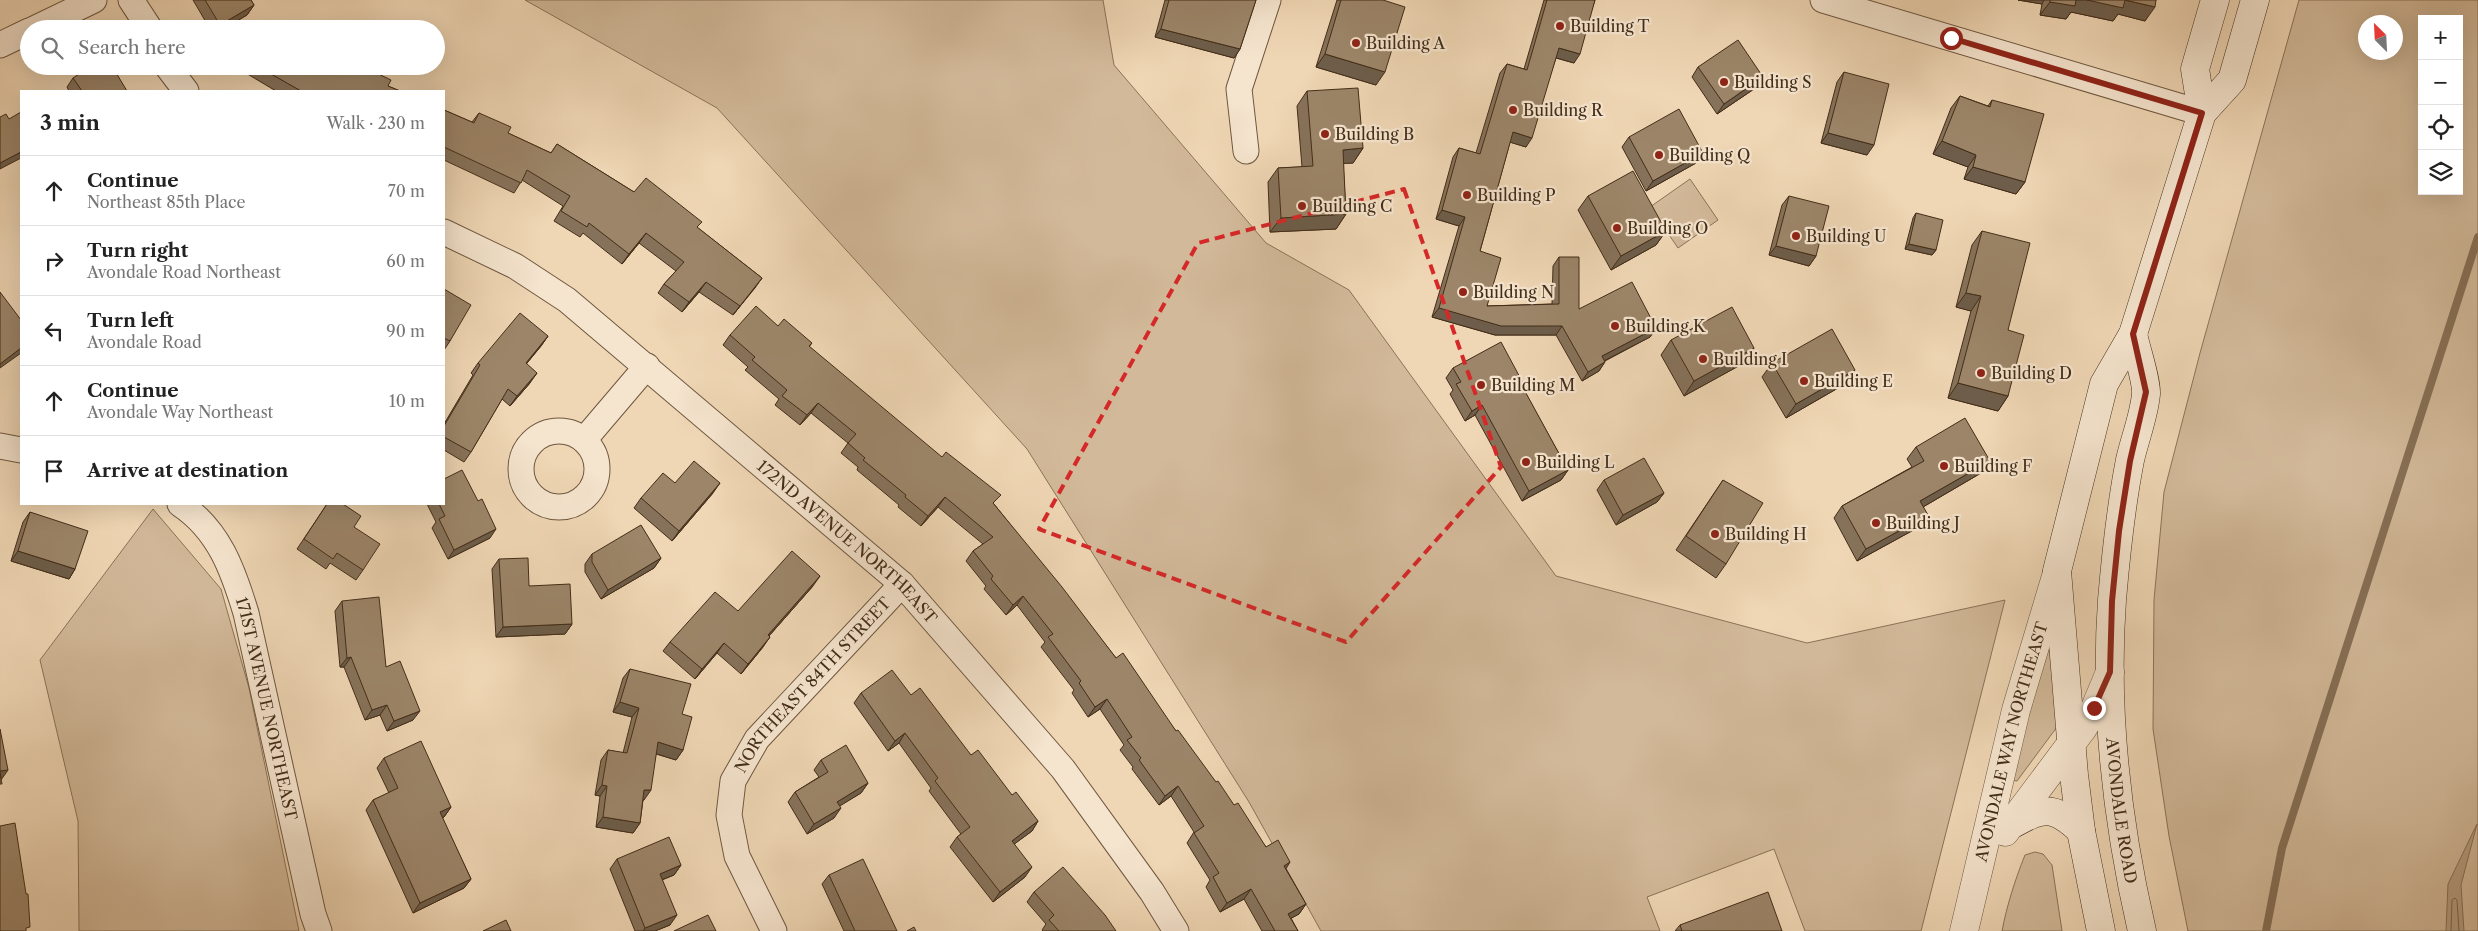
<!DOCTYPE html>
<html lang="en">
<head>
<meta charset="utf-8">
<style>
  body { margin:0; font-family:"Libre Caslon Text",serif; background:#f6f6f6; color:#222 }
  .controls { position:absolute; right:15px; top:15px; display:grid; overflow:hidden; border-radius:0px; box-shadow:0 5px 20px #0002 }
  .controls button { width:45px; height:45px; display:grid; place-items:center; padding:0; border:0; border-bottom:1px solid #e0e0e0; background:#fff; color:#222; font:25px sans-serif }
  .compass { position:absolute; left:2358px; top:15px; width:45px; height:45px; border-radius:50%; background:#fff; box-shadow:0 5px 20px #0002; rotate:336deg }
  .stop { position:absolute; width:15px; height:15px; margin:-11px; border:4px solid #8f2418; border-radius:50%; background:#fff }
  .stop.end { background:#8f2418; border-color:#fff; box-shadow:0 1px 5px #0008 }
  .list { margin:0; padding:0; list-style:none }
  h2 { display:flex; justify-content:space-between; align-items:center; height:65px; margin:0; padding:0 20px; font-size:21px }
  h2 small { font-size:16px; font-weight:400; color:#767676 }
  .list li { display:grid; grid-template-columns:32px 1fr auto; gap:15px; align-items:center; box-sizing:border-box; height:70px; padding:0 20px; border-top:1px solid #e0e0e0 }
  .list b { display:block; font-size:19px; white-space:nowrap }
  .list p { margin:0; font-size:16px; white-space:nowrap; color:#767676 }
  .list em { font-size:16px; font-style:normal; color:#767676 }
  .icon { flex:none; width:28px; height:28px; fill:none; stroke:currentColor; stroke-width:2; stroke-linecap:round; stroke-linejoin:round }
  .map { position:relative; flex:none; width:2478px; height:931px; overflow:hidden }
  .search { position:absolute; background:#fff; box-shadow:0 5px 20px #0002; left:20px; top:20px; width:425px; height:55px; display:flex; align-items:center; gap:12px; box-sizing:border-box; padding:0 18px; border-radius:28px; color:#767676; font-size:19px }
  .panel { position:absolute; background:#fff; box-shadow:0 5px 20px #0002; left:20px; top:90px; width:425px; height:415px; border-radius:0px }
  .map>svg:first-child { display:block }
</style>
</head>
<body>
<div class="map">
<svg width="2478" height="931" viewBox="0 0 2478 931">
  <rect width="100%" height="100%" fill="#efd6b4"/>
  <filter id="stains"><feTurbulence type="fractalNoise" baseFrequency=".004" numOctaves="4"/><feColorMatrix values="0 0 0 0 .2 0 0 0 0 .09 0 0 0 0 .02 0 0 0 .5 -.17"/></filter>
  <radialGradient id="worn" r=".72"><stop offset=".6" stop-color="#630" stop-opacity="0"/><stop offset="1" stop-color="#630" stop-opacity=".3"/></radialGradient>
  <path fill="#d2b999" stroke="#8a7358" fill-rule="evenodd" d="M525 0H1103L1114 65 1266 243 1349 290 1556 576 1807 643 2005 600 1921 931H1805L1774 849 1647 897 1660 931H1321L1249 802 1027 449 717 108Z
    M2299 0H2478V931H2188L2169 836 2153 729 2154 600 2164 492 2200 353ZM2422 19H2459V191H2422ZM2366 22H2396V52H2366Z
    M1690 179 1718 220 1678 248 1650 207Z
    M153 509 221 589 249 688 299 931H79L78 821 40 660Z
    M2046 648 2051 654 2057 727 2017 781 2009 780Z
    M2035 852 2043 854 2052 865 2062 931H2002C2007 905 2015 880 2025 855Z"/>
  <path fill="#b59d7f" stroke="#877056" d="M2477 824 2461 885 2464 931H2446L2448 884Z"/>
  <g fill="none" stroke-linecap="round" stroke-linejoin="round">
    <path stroke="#7c654c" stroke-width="1" d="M2451 931 2452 900 2455 898 2457 900 2459 931"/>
    <path stroke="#877056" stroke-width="8" d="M2266 931 2282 848 2478 237"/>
    <defs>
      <g id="minor">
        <path d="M131 0 150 29"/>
        <path d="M1823 0 2202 113"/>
        <path d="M34 29 94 0"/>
        <path d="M0 45 29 31"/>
        <path d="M167 66 186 91"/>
        <path d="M1246 151 1239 89 1268 0"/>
        <path id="s1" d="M444 232 515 266 567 300 902 584 1063 769 1152 892 1176 931"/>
        <circle cx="559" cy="469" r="38"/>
        <path d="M584 440 647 366"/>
        <path d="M0 446 21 450"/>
        <path id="s2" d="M180 504C219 530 233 570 246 613L313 914 319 931"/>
        <path id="s3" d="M774 931 737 856 729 815 733 781 757 739 902 584"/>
      </g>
      <g id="tertiary">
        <path d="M2005 832 2083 728 2095 708 2110 672"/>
        <path id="s4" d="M1964 931 2016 710 2057 573"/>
      </g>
      <g id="secondary">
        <path d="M2202 113 2195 69 2215 0"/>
        <path id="s5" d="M2133 334C2136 349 2147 381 2146 394 2144 416 2135 438 2130 460 2121 506 2116 553 2112 600 2104 711 2117 823 2142 931"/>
        <path d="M2009 826C2042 808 2052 803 2081 831"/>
        <path d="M2101 931 2081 831 2074 775 2057 571 2104 384 2133 334 2202 113 2232 80 2255 0"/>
      </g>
    </defs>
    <use href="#minor" stroke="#6e573f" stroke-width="27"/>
    <use href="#tertiary" stroke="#6e573f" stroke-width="29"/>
    <use href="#secondary" stroke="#432d18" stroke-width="29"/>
    <use href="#minor" stroke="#f5e4ce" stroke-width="25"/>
    <use href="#tertiary" stroke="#f5e4ce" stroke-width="28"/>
    <use href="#secondary" stroke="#f5e4ce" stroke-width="28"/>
  </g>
  <path fill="#86725a" stroke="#432d18" d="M193 0H251L254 5 247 15 223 29H210Z
    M1165 0H1256L1240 49 1234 58 1155 37Z
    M1337 0H1383L1376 85 1316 67Z
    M1544 0H1595L1574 63 1556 58 1526 147 1510 142 1480 251 1487 306 1552 304 1553 266 1559 257 1579 309 1656 328 1650 337 1605 361 1599 371 1582 381 1556 335H1495L1432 317 1459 226 1436 219 1453 157 1459 148 1476 153 1500 73 1507 64 1524 69Z
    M2018 0H2156L2145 21 2118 14 2113 21 2071 12 2066 19 2040 15 2042 4Z
    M234 66H362L388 86 400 91H276Z
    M1698 67 1763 77 1757 87 1717 114 1692 77Z
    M1844 72 1867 155 1821 143 1837 82Z
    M73 78 127 91H69L67 87Z
    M1307 91 1363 148 1353 163H1343L1346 214 1336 229 1270 232 1268 182 1278 168 1302 167 1297 106Z
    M1960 96 1988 106 1992 100 2025 182 2016 194 1964 179 1968 167 1933 154 1951 108Z
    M444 110 472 122 479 113 508 133 551 153 557 144 634 192 698 228 762 278 733 315 699 292 682 312 658 293 664 284 676 271 639 243 622 264 583 233 580 237 554 221 563 206 522 180 514 193 444 160Z
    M1629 137 1703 153 1696 163 1646 191 1622 147Z
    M1588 196 1666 231 1656 245 1611 270 1578 210Z
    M1789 196 1816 256 1809 266 1769 255 1782 205Z
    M1916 213 1936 250 1932 255 1905 249 1913 218Z
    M1982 231 2008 330V396L1998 411 1948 398 1971 311 1956 307 1972 245Z
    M444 289 450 341 444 350Z
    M778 326 812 343 809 347 994 504 1116 658 1176 731 1266 847 1286 869 1306 904 1299 914 1291 918 1298 931H1262L1244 899 1220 912 1206 887 1210 880 1187 843 1194 832 1171 796 1159 805 1132 769 1133 767 1120 750 1124 745 1100 709 1088 717 1072 693 1074 690 1041 647 1045 642 1017 605 1006 615 984 589 986 586 966 561 973 551 983 544 938 507 921 526 898 507 899 505 857 470 858 467 841 453 848 443 811 413 800 425 775 405 779 399 745 370 748 367 723 345 730 335Z
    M548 336 541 346 526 364 530 383 510 406 502 399 471 452 464 462 444 450V424L473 375 471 373 478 363Z
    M1671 340 1754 348 1744 363 1684 396 1661 355Z
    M1772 363 1845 384 1786 418 1762 377Z
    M1453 368 1521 385 1568 470 1561 480 1522 501 1475 415 1465 421 1450 394 1453 390 1446 378Z
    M1916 447 1981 473 1923 507 1919 527 1857 561 1834 518 1842 506 1912 467 1907 459Z
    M1604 480 1664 493 1657 502 1616 525 1597 490Z
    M1723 480 1726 564 1716 578 1676 550Z
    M675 483 713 493 672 541 634 508 641 498Z
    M327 504 354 527 363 570 356 580 330 563 326 569 297 549Z
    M427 504H444L490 538 448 559 432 528 436 522Z
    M30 512 75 569 69 579 11 561 23 522Z
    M592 554 661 558 654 568 601 599 585 572V564Z
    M499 559 572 624 565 634 496 637 492 569Z
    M813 586 769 636 763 647 741 674 717 653 695 679 663 651 670 642 738 611Z
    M342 601 386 667 413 720 387 731 380 715 365 720 344 667H340L335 611Z
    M630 669 682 714 683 750 676 760 656 754 644 800H643L640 823 633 833 596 827 600 796 595 795 601 760 608 750 623 753 632 717 613 712 623 678Z
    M861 693 911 695 971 755 1038 821 1032 831 1014 844 1025 877 993 902 950 847 957 837 961 834 929 791 931 788 899 743 888 751 854 703Z
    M384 758 451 807 444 817 442 818 471 879 464 888 413 913 366 810 373 800 389 793 377 768Z
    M821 760 868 783 861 793 839 806 834 818 807 834 788 802 795 792 819 777 814 770Z
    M617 859 681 865 674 875 662 880 670 925 655 931H635L610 869Z
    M829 875 897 931H844L822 884Z
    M1034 892 1116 931H1043L1042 930 1046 924 1027 902Z
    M1680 925 1782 931H1675Z"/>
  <path fill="#6d5d4a" stroke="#432d18" d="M2018 0H2044L2042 4Z
    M2075 0H2125L2155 7 2145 21 2118 14 2113 21 2071 12 2066 19 2040 15 2050 2Z
    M254 5 247 15 223 29H218L220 25Z
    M1161 29 1240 49 1234 58 1155 37Z
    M1559 48 1580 54 1574 63 1553 57Z
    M1325 54 1385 72 1376 85 1316 67Z
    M1763 77 1757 87 1717 114 1724 104Z
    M1513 132 1532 138 1526 147 1506 141Z
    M1828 133 1874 145 1867 155 1821 143Z
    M1942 141 1976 155 1968 167 1933 154Z
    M1363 148 1353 163 1332 164 1343 150Z
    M21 152V158L0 169V163Z
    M1703 153 1696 163 1646 191 1653 181Z
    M1973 167 2025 182 2016 194 1964 179Z
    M1442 210 1465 217 1459 226 1436 219Z
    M1346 214 1336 229 1270 232 1281 218Z
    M1666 231 1656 245 1611 270 1621 256Z
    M646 233 639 243 622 264 629 254Z
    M1909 244 1936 250 1932 255 1905 249Z
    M1776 246 1816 256 1809 266 1769 255Z
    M762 278 755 288 733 315 740 306Z
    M706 282 699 292 682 312 689 302Z
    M1966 293 1981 296 1971 311 1956 307Z
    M1439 308 1562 326 1556 335H1495L1432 317Z
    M1656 328 1650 337 1596 365 1602 356Z
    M548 336 541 346 519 373 526 363Z
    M21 348V353L0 368V364Z
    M1754 348 1744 363 1684 396 1694 381Z
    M1605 362 1599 371 1582 381 1588 372Z
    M1855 370 1845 384 1786 418 1796 404Z
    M537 373 530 383 510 406 517 396Z
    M1958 383 2008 396 1998 411 1948 398Z
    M818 403 811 413 800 425 807 415Z
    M1482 405 1475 415 1465 421 1472 411Z
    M1990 461 1981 473 1911 514 1920 501Z
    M1568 470 1561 480 1522 501 1529 491Z
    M720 483 713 493 672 541 679 531Z
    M1664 493 1657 502 1616 525 1623 515Z
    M945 497 938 507 921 526 928 516Z
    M1928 515 1919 527 1857 561 1866 549Z
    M496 529 490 538 448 559 454 550Z
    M18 551 75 569 69 579 11 561Z
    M661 558 654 568 601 599 608 590Z
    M820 576 813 586 761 645 768 635Z
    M1023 596 1017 605 1006 615 1013 605Z
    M572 624 565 634 496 637 503 627Z
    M770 637 763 647 741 674 748 664Z
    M724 643 717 653 695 679 702 669Z
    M351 657 344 667H340L347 658Z
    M1107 699 1100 709 1088 717 1095 707Z
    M620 702 639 708 632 717 613 712Z
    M387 705 380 715 365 720 372 710Z
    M420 711 413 720 387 731 394 721Z
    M905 733 899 743 888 751 895 741Z
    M658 742 683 750 676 760 651 752Z
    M8 770 1 780 0 771Z
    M868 783 861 793 830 812 837 802Z
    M602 785 607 786 600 796 595 795Z
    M1178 786 1171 796 1159 805 1165 796Z
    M644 790H651L644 800H637Z
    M451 807 444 817 433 822 440 812Z
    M841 808 834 818 807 834 814 824Z
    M603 817 640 823 633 833 596 827Z
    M1038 821 1032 831 1005 851 1012 841Z
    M1290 862 1284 872V866Z
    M681 865 674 875 653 883 660 874Z
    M1032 867 1025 877 993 902 1000 892Z
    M471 879 464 888 413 913 420 903Z
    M1251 889 1244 899 1220 912 1227 903Z
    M1306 904 1299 914 1281 924 1288 914Z
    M677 915 670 925 655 931H643L645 928Z"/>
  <path fill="#9c8569" stroke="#432d18" d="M205 0H251L254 5 220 25Z
    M1169 0H1256L1240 49 1161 29Z
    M1341 0H1383L1405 7 1385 72 1325 54Z
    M1547 0H1595L1580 54 1559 48 1532 138 1513 132 1480 251 1501 258 1487 306 1559 304V257H1579V309L1632 282 1656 328 1602 356 1605 362 1588 372 1562 326H1501L1439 308 1465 217 1442 210 1459 148 1480 154 1507 64 1527 70Z
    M2050 0H2076L2075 6 2050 2Z
    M2087 0H2156L2155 7 2125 0 2123 8Z
    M1738 40 1763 77 1724 104 1698 67Z
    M91 66H112L127 91H82L73 78Z
    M257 66H362L391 80 388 86 400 91H301Z
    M1844 72 1889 84 1874 145 1828 133Z
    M1358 88 1363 148 1343 150 1346 214 1281 218 1278 168 1313 166 1307 91Z
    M1960 96 1990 107 1992 100 2044 114 2025 182 1973 167 1976 155 1942 141Z
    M1679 109 1703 153 1653 181 1629 137Z
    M444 110 474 123 479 113 511 127 508 133 551 153 557 144 634 192 646 178 702 222 697 227 762 278 740 306 706 282 689 302 664 284 684 262 646 233 629 254 589 223 587 227 561 211 570 196 527 170 521 183 444 147V149Z
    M21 112V152L0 163V117L6 114 9 119Z
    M1633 171 1666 231 1621 256 1588 196Z
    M1789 196 1829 206 1816 256 1776 246Z
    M1916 213 1943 220 1936 250 1909 244Z
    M1982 231 2030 243 2008 330 2024 335 2008 396 1958 383 1981 296 1966 293Z
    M444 289 471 305 450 341 444 338Z
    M0 292 21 320V348L0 364Z
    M756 306 778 326 784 319 812 343 809 346 942 457 946 452 1001 495 993 503 1062 587 1116 658 1123 653 1176 731 1178 730 1216 782 1218 781 1234 805 1238 803 1266 847 1278 840 1290 862 1284 866 1306 904 1288 914 1298 931H1275L1251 889 1227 903 1213 877 1219 873 1194 833 1204 826 1178 786 1165 796 1139 760 1141 758 1127 740 1132 737 1107 699 1095 707 1079 683 1081 681 1048 637 1053 634 1023 596 1013 605 991 579 993 576 973 551 993 537 945 497 928 516 905 497 906 495 863 460 865 458 848 443 856 434 818 403 807 415 782 396 787 390 752 360 755 357 730 335Z
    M1732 307 1754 348 1694 381 1671 340Z
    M520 313 548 336 526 363 537 373 517 396 508 389 471 452 444 437V426L480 365 478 363Z
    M1832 329 1855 370 1796 404 1772 363Z
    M1501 342 1523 383 1521 384 1568 470 1529 491 1482 405 1472 411 1456 384 1461 382 1453 368Z
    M1965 418 1990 461 1920 501 1928 515 1866 549 1842 506 1924 461 1916 447Z
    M1644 458 1664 493 1623 515 1604 480Z
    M694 461 720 483 679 531 641 498 663 473 675 483Z
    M462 470 478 501 482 499 496 529 454 550 439 519 445 516 439 504H444V479Z
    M1723 480 1763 503 1726 564 1686 536Z
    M327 504H343L361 516 354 527 380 544 363 570 337 553 333 559 304 539Z
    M30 512 88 531 75 569 18 551Z
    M641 525 661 558 608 590 592 562V554Z
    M792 551 820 576 768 635 770 637 748 664 724 643 702 669 670 642 715 592 738 611Z
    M528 558 529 586 570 584 572 624 503 627 499 559Z
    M379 597 386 667 400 661 420 711 394 721 387 705 372 710 351 657 347 658 342 601Z
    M630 669 691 684 682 714 692 717 683 750 658 742 651 790H644L640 823 603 817 607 786 602 785 608 750 627 753 639 708 620 702Z
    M892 670 911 695 920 688 971 755 978 750 1012 795 1016 792 1038 821 1012 841 1032 867 1000 892 957 837 970 827 935 781 938 778 905 733 895 741 861 693Z
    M0 729 8 770 0 771Z
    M421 741 451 807 440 812 471 879 420 903 373 800 398 788 384 758Z
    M846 745 868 783 837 802 841 808 814 824 795 792 828 772 821 760Z
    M0 773 2 784H0Z
    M15 823 26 894H28L30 927 26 928V931H0V826Z
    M669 837 681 865 660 874 677 915 645 928 617 859Z
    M863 859 897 931H855L829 875Z
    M1063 867 1105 915 1116 931H1059L1049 920 1054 915 1034 892Z
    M1768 892 1782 931H1682L1680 925Z
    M708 915 716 931H674Z
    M506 920 511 931H483Z
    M914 927 916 931H907Z"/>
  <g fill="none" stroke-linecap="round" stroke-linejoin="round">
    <path stroke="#8f2418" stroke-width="6" d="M1951 38 2202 113 2133 334 2146 392 2130 461 2119 531 2112 601 2110 672 2094 708"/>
  </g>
  <path fill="none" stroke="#d62828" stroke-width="4" stroke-dasharray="10 6" stroke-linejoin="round" d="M1404 189 1501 467 1346 642 1039 529 1198 243Z"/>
  <g fill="#8f2418" stroke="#f5e4ce" stroke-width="2">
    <circle cx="1560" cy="26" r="5"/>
    <circle cx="1356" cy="43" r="5"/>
    <circle cx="1724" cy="82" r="5"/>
    <circle cx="1513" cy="110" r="5"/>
    <circle cx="1325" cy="134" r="5"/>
    <circle cx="1659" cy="155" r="5"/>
    <circle cx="1467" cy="195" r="5"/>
    <circle cx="1302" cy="206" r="5"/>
    <circle cx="1617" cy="228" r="5"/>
    <circle cx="1796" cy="236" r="5"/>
    <circle cx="1463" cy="292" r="5"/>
    <circle cx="1615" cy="326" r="5"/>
    <circle cx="1703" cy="359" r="5"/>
    <circle cx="1981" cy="373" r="5"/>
    <circle cx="1804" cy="381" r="5"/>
    <circle cx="1481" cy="385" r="5"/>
    <circle cx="1526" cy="462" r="5"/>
    <circle cx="1944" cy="466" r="5"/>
    <circle cx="1876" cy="523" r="5"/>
    <circle cx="1715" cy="534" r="5"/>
  </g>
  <g text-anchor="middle" stroke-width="4.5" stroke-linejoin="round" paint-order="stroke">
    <g font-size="16" fill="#432d18" stroke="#f5e4ce" text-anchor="start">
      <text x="1570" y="32">Building T</text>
      <text x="1366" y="49">Building A</text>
      <text x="1734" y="88">Building S</text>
      <text x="1523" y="116">Building R</text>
      <text x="1335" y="140">Building B</text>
      <text x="1669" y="161">Building Q</text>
      <text x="1477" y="201">Building P</text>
      <text x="1312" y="212">Building C</text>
      <text x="1627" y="234">Building O</text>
      <text x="1806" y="242">Building U</text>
      <text x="1473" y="298">Building N</text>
      <text x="1625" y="332">Building K</text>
      <text x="1713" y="365">Building I</text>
      <text x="1991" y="379">Building D</text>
      <text x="1814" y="387">Building E</text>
      <text x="1491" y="391">Building M</text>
      <text x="1536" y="468">Building L</text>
      <text x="1954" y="472">Building F</text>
      <text x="1886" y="529">Building J</text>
      <text x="1725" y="540">Building H</text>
    </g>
    <g font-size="16" fill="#432d18" stroke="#f5e4ce">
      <text dy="6" stroke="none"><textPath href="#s1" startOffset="511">172ND AVENUE NORTHEAST</textPath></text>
      <text dy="6" stroke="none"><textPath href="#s3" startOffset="285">NORTHEAST 84TH STREET</textPath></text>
      <text dy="6" stroke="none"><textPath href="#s2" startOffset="228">171ST AVENUE NORTHEAST</textPath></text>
      <text dy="6" stroke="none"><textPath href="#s4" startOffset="195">AVONDALE WAY NORTHEAST</textPath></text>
      <text dy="6" stroke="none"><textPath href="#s5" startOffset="482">AVONDALE ROAD</textPath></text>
    </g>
  </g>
  <rect width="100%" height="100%" filter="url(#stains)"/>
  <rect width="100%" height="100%" fill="url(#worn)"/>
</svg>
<div class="controls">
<button>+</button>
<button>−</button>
<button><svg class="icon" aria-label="locate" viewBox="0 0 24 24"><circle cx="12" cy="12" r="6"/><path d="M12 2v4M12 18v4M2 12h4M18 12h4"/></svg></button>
<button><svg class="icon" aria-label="layers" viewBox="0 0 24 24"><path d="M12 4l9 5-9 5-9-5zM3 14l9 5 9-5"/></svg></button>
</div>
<svg class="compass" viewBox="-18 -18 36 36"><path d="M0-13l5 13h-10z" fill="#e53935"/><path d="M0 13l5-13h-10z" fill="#767676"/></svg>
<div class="stop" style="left:1951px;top:38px"></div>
<div class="stop end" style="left:2094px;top:708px"></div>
<div class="search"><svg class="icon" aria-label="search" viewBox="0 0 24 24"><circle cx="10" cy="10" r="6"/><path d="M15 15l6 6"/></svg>Search here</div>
<section class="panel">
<h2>3 min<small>Walk · 230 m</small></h2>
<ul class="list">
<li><svg class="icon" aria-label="ahead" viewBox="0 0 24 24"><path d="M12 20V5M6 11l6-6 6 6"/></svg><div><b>Continue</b><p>Northeast 85th Place</p></div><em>70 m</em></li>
<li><svg class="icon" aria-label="right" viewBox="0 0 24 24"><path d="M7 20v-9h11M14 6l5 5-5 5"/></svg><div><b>Turn right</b><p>Avondale Road Northeast</p></div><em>60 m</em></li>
<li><svg class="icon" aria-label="left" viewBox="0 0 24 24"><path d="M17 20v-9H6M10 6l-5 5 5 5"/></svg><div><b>Turn left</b><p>Avondale Road</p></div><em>90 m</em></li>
<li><svg class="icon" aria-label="ahead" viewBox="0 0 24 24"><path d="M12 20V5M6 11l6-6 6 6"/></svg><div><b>Continue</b><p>Avondale Way Northeast</p></div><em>10 m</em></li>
<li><svg class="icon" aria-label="arrive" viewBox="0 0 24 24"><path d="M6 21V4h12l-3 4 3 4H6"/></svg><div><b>Arrive at destination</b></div></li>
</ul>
</section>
</div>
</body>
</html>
